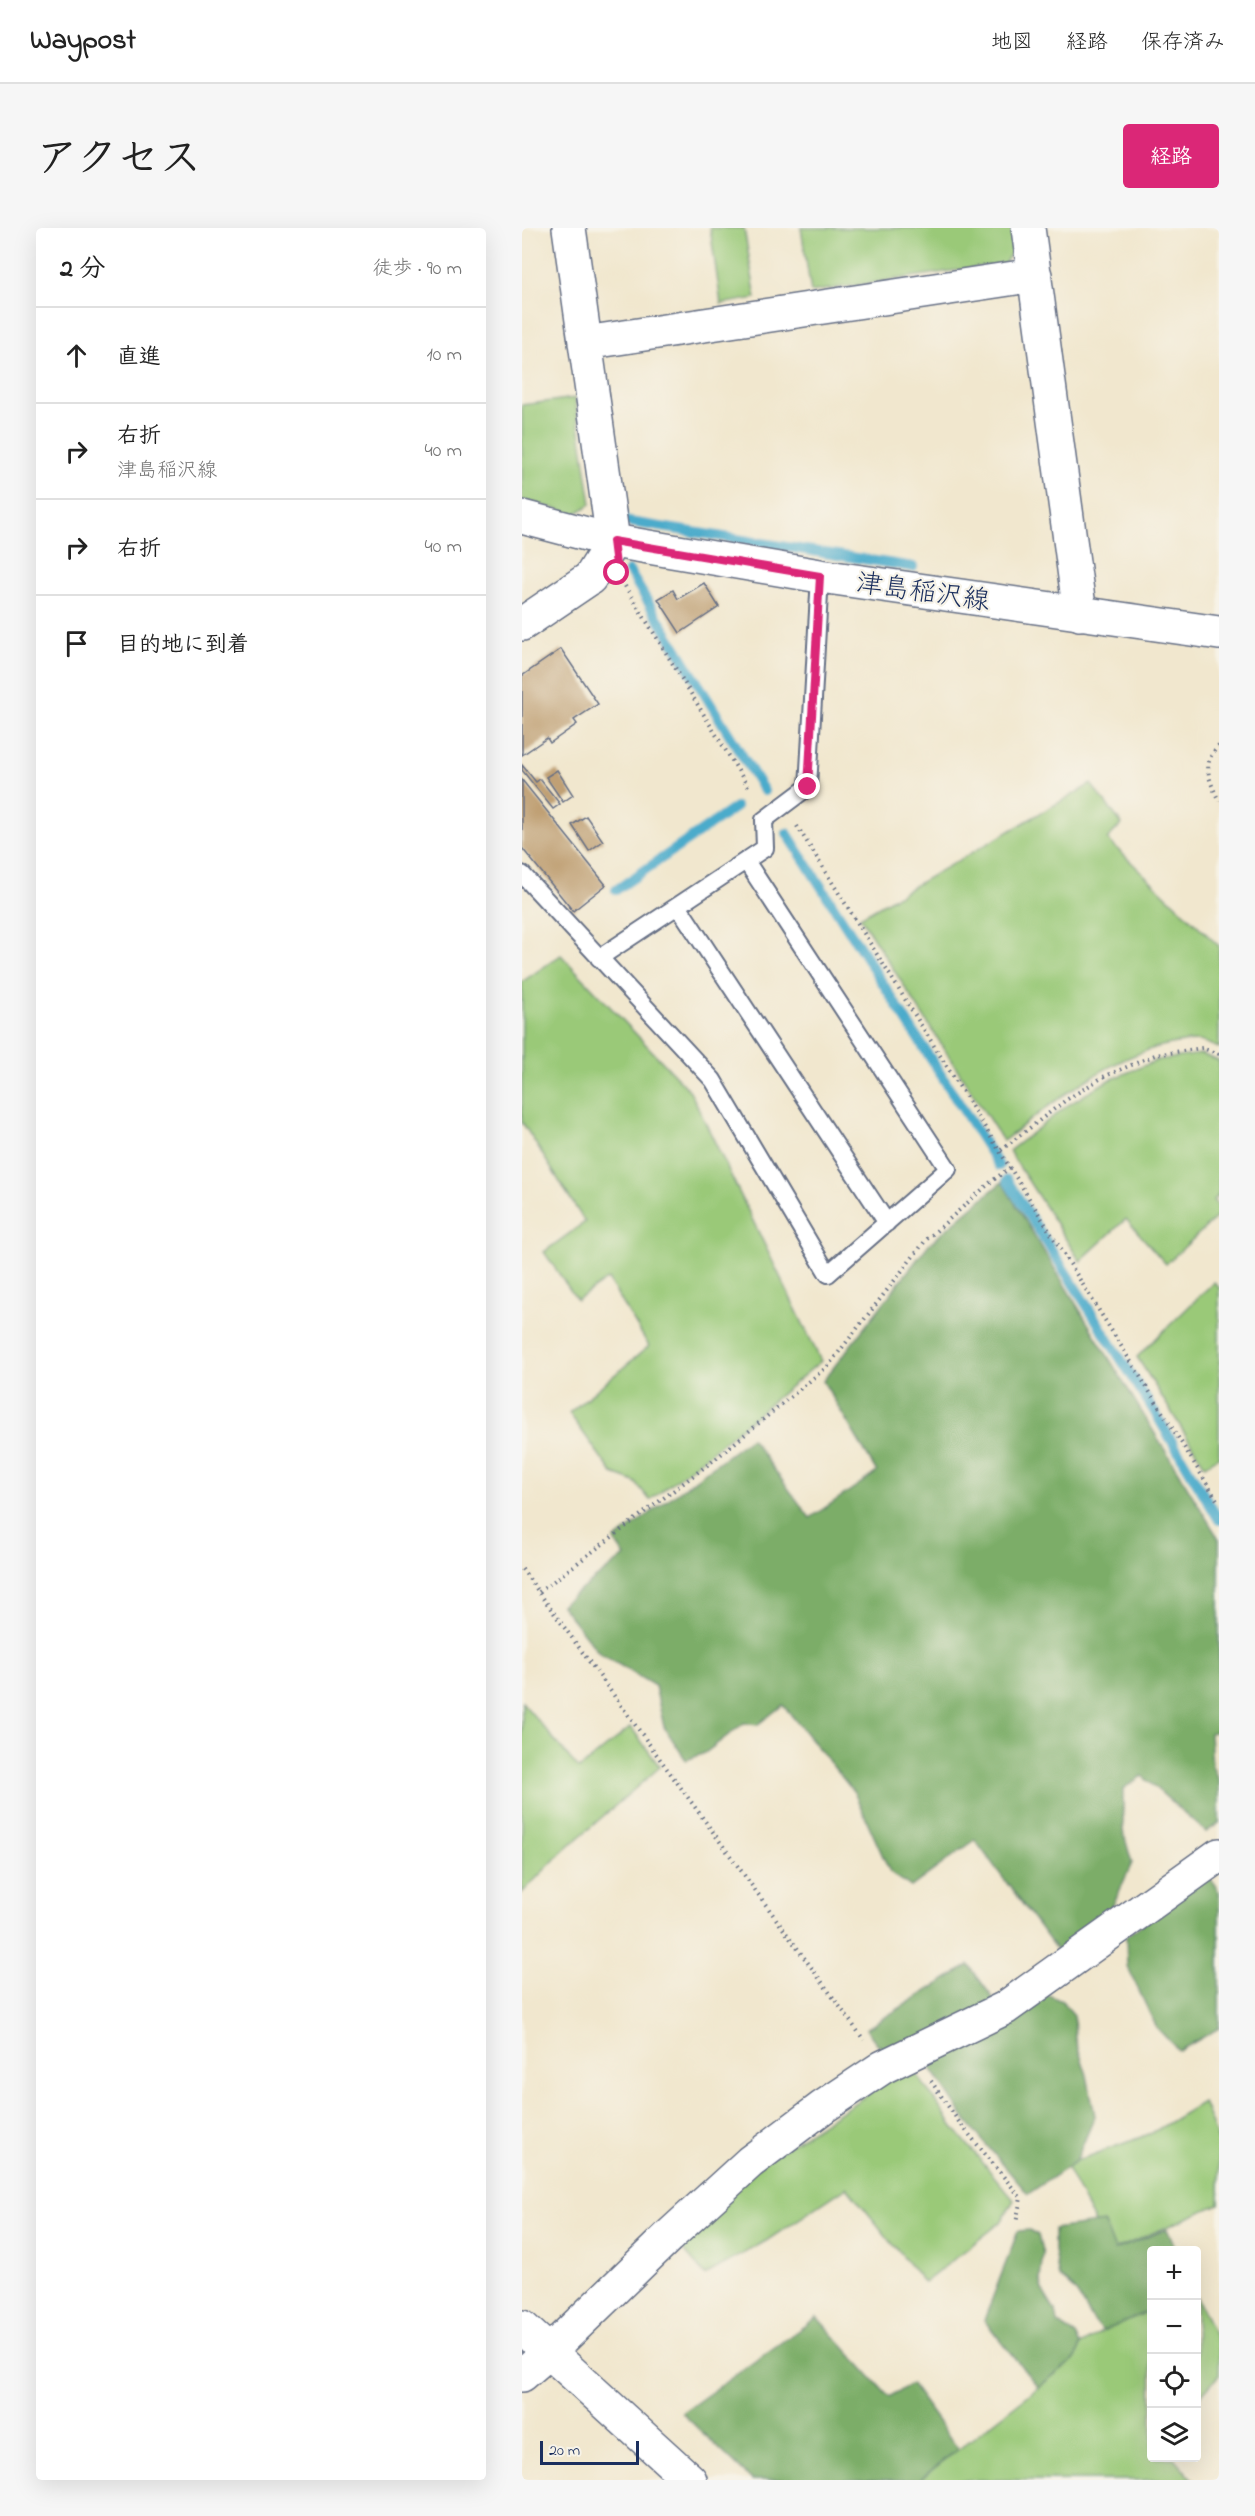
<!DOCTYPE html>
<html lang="ja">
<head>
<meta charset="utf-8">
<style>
  body { margin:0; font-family:"Indie Flower","Klee One",sans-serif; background:#f6f6f6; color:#222 }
  .controls { position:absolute; right:18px; bottom:18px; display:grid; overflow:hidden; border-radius:6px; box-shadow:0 6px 24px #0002 }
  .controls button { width:54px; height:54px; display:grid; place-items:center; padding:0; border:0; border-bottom:2px solid #e0e0e0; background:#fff; color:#222; font:30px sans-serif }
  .scale { position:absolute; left:18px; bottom:15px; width:99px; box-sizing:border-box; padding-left:6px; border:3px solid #1b2f5e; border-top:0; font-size:16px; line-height:21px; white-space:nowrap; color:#1b2f5e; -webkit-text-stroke:4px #f7f3e8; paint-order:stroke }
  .stop { position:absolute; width:18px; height:18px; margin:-14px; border:4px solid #db2777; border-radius:50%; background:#fff }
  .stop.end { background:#db2777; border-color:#fff; box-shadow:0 2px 6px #0008 }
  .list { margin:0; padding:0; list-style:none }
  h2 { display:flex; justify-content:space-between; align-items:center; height:78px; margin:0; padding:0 24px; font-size:26px }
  h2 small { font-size:20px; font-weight:400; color:#767676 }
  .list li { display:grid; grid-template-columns:39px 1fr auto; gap:18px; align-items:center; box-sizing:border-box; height:96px; padding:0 24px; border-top:2px solid #e0e0e0 }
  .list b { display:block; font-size:22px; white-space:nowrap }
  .list p { margin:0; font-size:20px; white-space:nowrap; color:#767676 }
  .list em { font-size:20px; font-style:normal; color:#767676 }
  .icon { flex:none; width:33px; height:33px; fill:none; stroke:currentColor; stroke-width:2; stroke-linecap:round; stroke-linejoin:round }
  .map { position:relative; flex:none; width:697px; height:2252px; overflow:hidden; border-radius:6px }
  header { display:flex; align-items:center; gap:36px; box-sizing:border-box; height:84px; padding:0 30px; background:#fff; border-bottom:2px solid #e0e0e0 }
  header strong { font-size:28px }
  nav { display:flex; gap:33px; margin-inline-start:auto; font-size:21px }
  .intro { display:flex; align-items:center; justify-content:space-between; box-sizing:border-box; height:144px; padding:0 36px }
  h1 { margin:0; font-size:42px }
  .button { padding:15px 27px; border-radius:6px; background:#db2777; color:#fff; font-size:21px; font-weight:700 }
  main { display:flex; gap:36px; padding:0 36px }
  aside { flex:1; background:#fff; border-radius:6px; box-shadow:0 6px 24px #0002 }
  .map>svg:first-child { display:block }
</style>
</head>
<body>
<header>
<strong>Waypost</strong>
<nav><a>地図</a><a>経路</a><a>保存済み</a></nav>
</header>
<div class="intro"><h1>アクセス</h1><a class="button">経路</a></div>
<main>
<aside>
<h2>2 分<small>徒歩 · 90 m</small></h2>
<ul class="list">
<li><svg class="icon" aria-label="ahead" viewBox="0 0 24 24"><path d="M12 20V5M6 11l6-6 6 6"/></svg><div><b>直進</b></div><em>10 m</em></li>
<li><svg class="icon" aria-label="right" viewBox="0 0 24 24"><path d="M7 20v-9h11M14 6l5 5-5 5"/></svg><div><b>右折</b><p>津島稲沢線</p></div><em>40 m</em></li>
<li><svg class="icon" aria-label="right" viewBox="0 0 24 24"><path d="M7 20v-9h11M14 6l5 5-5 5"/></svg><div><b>右折</b></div><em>40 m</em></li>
<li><svg class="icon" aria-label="arrive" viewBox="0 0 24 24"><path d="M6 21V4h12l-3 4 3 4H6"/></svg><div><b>目的地に到着</b></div></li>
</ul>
</aside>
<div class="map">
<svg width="697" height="2252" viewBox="0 0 697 2252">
  <rect width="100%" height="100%" fill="#f7f3e8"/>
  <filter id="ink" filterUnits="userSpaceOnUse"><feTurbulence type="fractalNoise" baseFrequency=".0167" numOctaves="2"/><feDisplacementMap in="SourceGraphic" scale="12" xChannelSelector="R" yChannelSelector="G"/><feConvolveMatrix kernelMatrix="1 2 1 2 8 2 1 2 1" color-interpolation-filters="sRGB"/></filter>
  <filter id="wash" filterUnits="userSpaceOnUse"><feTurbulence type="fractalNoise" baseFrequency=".008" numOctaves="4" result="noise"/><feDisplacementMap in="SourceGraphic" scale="24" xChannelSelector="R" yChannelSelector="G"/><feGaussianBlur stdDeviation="1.35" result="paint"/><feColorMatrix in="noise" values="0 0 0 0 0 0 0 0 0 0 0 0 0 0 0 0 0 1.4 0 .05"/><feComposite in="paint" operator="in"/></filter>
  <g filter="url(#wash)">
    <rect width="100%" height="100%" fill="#f1e7ce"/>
    <path fill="#9ac978" stroke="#5a7c6b" stroke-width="1.5" d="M188 0H222L234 70 199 76Z
      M279 0H491L494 17 483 35 289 64Z
      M53 170 69 276 53 286 0 272V177Z
      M569 556 600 596 585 611 697 718V820C690 818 682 813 675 813 602 815 536 871 481 913L338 689Z
      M39 727 168 863 299 1133 188 1225 128 1272 113 1254 91 1246 47 1185 127 1118 86 1051 55 1072 22 1024 63 994 0 894V754Z
      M679 826 697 833V966L691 972 697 979V987L644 1036 604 991 558 1033 487 923 546 877 585 853 636 832Z
      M692 1054 697 1060V1228L683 1238 615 1129Z
      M0 1474 57 1541 109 1499 138 1539 41 1623 0 1665Z
      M389 1838 431 1899 492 1972 479 1994 402 2055 325 1959 244 2013 183 2047 153 2012 232 1940Z
      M681 1874 697 1914V1976L592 2022 582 1995H573L545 1940 554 1933 630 1905Z
      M674 2068 697 2117V2147L675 2171Z
      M629 2082 630 2230H652L671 2252H397L554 2130 559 2117 581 2103Z"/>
    <path fill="#7bad68" stroke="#4b6e63" stroke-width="1.5" d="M480 954 697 1311V1503L688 1505 690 1538 697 1553V1595L684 1604 620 1548 601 1561V1603L610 1635 588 1684 550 1712 542 1732 453 1612 389 1659 368 1644 332 1564 261 1477 235 1497 222 1495 183 1525 164 1532 142 1499 133 1458 77 1425 39 1377 103 1328 92 1312 229 1210 288 1290 355 1244 301 1153 407 1016Z
      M687 1648 697 1664V1800L657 1823 635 1800 605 1738 604 1708Z
      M447 1737 475 1776 364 1828 344 1801Z
      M524 1766 540 1773 552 1787 553 1811 565 1847 573 1888 554 1933 506 1966 445 1894 403 1831Z
      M582 1994 593 2022 645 2001 654 2022H630L629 2082 581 2103C562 2087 561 2063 537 2049L532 2023V2001Z
      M507 2002 516 2007 521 2026 518 2051 522 2065 533 2083 535 2095 554 2107 559 2117 554 2130 516 2159 462 2092 496 2003Z
      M295 2089 367 2169 389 2156 436 2221 397 2252H230L160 2185Z"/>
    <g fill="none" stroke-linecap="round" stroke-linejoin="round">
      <path stroke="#4cabcb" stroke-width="10" d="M100 284 101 293 391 339
        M107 343 242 563
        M265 605 477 938
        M94 662 214 579
        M485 952 630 1180 697 1292"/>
    </g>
    <g id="blocks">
      <path fill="#c0a074" d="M182 355 197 379 158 405 136 371 151 362 156 371Z
        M39 421 76 476 52 492 55 496 28 515 25 510 0 527V448Z
        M0 537 14 554 18 551 38 576 31 581 0 542Z
        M35 542 51 567 41 574 24 549Z
        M0 552 84 657 51 683 0 620Z
        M64 588 81 613 67 623 50 597Z"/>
    </g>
  </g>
  <g filter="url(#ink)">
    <use href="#blocks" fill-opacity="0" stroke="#666f85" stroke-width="1.5"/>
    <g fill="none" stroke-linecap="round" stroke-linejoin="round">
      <defs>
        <path id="service" d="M0 646 191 852 306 1046 426 941 224 633
          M156 678 365 995
          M77 730 243 620 242 592 286 559 298 348"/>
        <path id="minor" d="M506 0 558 386
          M63 115 513 47
          M0 396 68 350 91 313 47 0
          M0 2099 168 2252
          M0 2147 28 2123 146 2009 228 1934 301 1879 361 1839 483 1780 697 1627"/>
        <path id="secondary" d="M0 289 91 313 298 348 697 405"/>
      </defs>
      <use href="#service" stroke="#666f85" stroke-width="20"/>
      <use href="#minor" stroke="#666f85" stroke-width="36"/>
      <use href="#secondary" stroke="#666f85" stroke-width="36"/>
      <path stroke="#666f85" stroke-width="4" stroke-dasharray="1.5 4.5" stroke-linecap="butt" d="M103 358 228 562
        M697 518C678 535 688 554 697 573
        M275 598 697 1275
        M479 922 544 872 581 849 633 827 680 820 697 826
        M0 1341 342 1812
        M17 1364 192 1232 306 1138 404 1012 470 953 489 939
        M409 1853 437 1894 499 1970 494 1995"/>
      <use href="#service" stroke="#fff" stroke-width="16"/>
      <use href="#minor" stroke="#fff" stroke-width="33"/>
      <use href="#secondary" stroke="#fff" stroke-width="33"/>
    </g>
  </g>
  <g fill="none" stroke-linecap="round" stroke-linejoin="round" filter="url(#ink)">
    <path stroke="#db2777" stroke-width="8" d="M95 345 91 313 298 348 286 559"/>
  </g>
  <g text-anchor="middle" stroke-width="4.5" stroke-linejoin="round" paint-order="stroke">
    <g font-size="27" fill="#1b2f5e" stroke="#f7f3e8">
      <text transform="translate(401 363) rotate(8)" y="9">津島稲沢線</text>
    </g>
  </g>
</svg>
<div class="controls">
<button>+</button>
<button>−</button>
<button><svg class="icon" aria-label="locate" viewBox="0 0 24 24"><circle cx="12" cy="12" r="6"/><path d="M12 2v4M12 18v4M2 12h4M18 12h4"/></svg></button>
<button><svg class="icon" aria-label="layers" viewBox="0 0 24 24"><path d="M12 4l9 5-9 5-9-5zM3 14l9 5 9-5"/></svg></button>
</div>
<div class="scale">20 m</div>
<div class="stop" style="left:95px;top:345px"></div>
<div class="stop end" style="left:286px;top:559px"></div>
</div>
</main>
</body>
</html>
